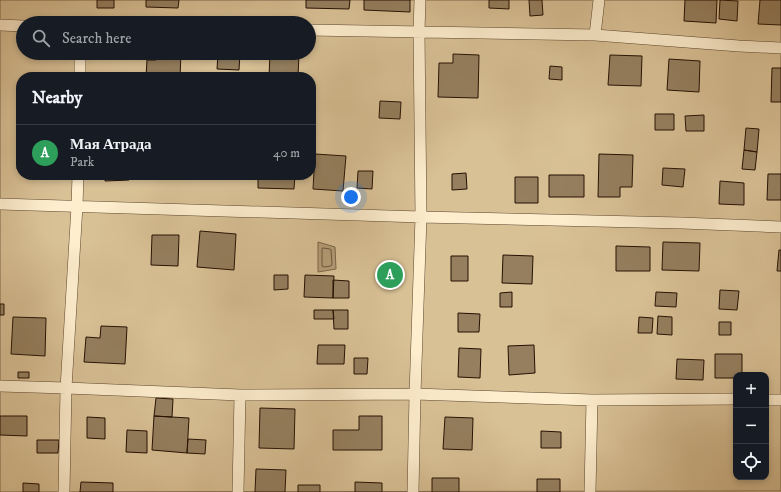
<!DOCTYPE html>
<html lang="en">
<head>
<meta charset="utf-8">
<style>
  body { margin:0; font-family:"IM FELL DW Pica",serif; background:#20242c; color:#f1f3f6 }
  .controls { position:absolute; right:12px; bottom:12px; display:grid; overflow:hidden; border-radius:8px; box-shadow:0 2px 6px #0003 }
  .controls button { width:36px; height:36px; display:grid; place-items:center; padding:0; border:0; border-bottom:1px solid #363941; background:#171b24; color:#f1f3f6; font:20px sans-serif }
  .you { position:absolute; left:351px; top:197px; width:14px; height:14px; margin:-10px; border:3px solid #fff; border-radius:50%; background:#1a73e8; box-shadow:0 0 0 6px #1a73e833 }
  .badge { display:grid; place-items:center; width:26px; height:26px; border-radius:50%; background:#1a73e8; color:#fff; font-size:13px; font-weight:700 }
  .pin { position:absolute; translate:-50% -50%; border:2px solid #fff; box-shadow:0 1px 4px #0006 }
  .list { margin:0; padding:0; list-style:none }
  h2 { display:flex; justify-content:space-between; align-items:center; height:52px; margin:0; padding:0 16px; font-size:17px }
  h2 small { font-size:13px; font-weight:400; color:#9ea1a6 }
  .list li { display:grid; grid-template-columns:26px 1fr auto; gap:12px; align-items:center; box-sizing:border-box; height:56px; padding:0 16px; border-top:1px solid #363941 }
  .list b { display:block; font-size:15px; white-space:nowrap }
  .list p { margin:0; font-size:13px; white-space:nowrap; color:#9ea1a6 }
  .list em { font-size:13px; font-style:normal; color:#9ea1a6 }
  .icon { flex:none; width:22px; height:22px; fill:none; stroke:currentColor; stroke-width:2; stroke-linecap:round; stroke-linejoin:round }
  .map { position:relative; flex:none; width:781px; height:492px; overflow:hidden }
  .search { position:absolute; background:#171b24; box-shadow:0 2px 6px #0003; left:16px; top:16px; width:300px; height:44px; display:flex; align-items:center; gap:10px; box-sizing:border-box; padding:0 14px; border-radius:22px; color:#9ea1a6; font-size:15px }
  .panel { position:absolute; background:#171b24; box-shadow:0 2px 6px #0003; left:16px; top:72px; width:300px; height:108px; border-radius:16px }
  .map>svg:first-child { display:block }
</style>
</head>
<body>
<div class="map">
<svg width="781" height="492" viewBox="0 0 781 492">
  <rect width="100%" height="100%" fill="#fee5b4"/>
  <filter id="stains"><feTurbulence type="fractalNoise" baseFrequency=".005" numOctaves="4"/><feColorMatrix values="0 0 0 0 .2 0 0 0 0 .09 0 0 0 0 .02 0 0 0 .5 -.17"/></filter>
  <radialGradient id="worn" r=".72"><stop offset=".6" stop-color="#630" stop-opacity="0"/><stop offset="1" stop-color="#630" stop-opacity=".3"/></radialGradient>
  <path fill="#d9c196" stroke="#7e684c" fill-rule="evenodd" d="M0 0H781V491L0 492ZM23 23H309V53H23ZM21 77H311V175H21ZM736 375H766V477H736Z"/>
  <path fill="#b49d77" stroke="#7a6548" d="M318 242 335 247 336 269 318 272Z"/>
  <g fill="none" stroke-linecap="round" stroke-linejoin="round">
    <path stroke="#6c563c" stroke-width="1" d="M323 248 330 249 331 250 332 264 331 266 324 267 322 266V250Z"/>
  </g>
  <path fill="#957f5f" stroke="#241002" d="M97 0H114V8H97Z
    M146 0H179L178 8 146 7Z
    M306 0H350L349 9 306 8Z
    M364 0H410V12L364 10Z
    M489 0H509V9L489 8Z
    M529 0H542L543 15 530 16Z
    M685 0H717L716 23 684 21Z
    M720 0 738 1 737 21 719 19Z
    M760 0H781V25L758 24Z
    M156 53H181L180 77H146L147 60H156Z
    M218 53H240L239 70 217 69Z
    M270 53 299 54 298 77H269Z
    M453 54 479 55 478 98 438 97 439 63H453Z
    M610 55 642 56 641 86 608 85Z
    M669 59 700 61 699 92 667 90Z
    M550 66 562 67V80L549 79Z
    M772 68H781V102H771Z
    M380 101 401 102 400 119 379 118Z
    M655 114H674V130H655Z
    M704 115V131H686L685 116Z
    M746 128 759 129 757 152 744 150Z
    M19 137H21V169H17Z
    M744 150 757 152 755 170 742 169Z
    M315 154 346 156 343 191 313 189Z
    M599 154 633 155 632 187H620V197H598Z
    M663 168 685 169 683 187 662 185Z
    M358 171H373L372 189 357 188Z
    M466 173 467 189 452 190V174Z
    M768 174H781V200H767Z
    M105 175H129V180L105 181Z
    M258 175H295L294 189 258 188Z
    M549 175H584V197H549Z
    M515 177H538V203H515Z
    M720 181 744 183V205L719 204Z
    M200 231 236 234 234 270 197 267Z
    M152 235H179L178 266 151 265Z
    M663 242 700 243 699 271 662 270Z
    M616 246 650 247V271H616Z
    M779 250H781V271H777Z
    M503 255 533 256 532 284 502 283Z
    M451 256H468V281H451Z
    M274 275H288V289L274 290Z
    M305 275 334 276 333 298 304 297Z
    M333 280 349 281V298H333Z
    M720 290 739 291 737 310 719 309Z
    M512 292V307H500V293Z
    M656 292 677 293 676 307 655 306Z
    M0 304H4V315H0Z
    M314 310H333L334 319H314Z
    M333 310H348V329H334Z
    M458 313 480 314 479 332H458Z
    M658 316 672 317V335L657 334Z
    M13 317 46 318 45 356 11 354Z
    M639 317 653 318 652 333H638Z
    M719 322H731V335H719Z
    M101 326 127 327 125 364 84 362 86 337 100 338Z
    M318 345H345L344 364H317Z
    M534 345 535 373 509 375 508 346Z
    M459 348 481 349 480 378 458 377Z
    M715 354H742V375H736V378H715Z
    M354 358H368L367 374H354Z
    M677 359 704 360 703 380 676 379Z
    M18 372H29V378H18Z
    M156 398 173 399 172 417 154 416Z
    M260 408 295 409 294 449 259 448Z
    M0 416H27V436L0 435Z
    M154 416 189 418 187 453 152 450Z
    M359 416H382V450H333V430H359Z
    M87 417 105 418V439L87 438Z
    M445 417 473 418 472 450 443 449Z
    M127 430 147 431V453L126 452Z
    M541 431 561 432V448H541Z
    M188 439 206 440 205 454 187 453Z
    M37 440H59L58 453H37Z
    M256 469 286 470 285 492H255Z
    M432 478H459V492H432Z
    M537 479H560V492H537Z
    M81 482 113 483V492H80Z
    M355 482 382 483V492H355Z
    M23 483 39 484V492H23Z
    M298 485H320V492H298Z"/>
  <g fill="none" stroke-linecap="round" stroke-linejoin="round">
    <defs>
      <path id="street" d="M0 25 23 26
        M309 30 595 35 739 46 781 48
        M595 35 599 0
        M80 77V53
        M0 204 421 217 682 223 781 227
        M0 386 66 388 240 395 415 394 592 400 736 399
        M766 400H781
        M64 492 66 388 77 206 78 175
        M238 492 240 395
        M413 492 415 394 421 217 419 31 420 0
        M590 492 592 400"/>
    </defs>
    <use href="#street" stroke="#5a452e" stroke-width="12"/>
    <use href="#street" stroke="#feeece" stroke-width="11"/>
  </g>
  <rect width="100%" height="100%" filter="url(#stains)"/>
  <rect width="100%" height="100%" fill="url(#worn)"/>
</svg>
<div class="controls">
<button>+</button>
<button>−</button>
<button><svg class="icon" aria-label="locate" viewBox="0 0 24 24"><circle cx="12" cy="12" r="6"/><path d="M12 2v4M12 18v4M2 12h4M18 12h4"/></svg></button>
</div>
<div class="you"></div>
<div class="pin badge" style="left:390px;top:275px;background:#2e9e5b">A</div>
<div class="search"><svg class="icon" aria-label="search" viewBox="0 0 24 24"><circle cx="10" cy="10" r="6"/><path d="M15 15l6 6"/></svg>Search here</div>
<section class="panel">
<h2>Nearby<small></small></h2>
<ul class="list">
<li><span class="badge" style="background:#2e9e5b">A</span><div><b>Мая Атрада</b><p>Park</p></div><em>40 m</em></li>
</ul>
</section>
</div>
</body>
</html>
